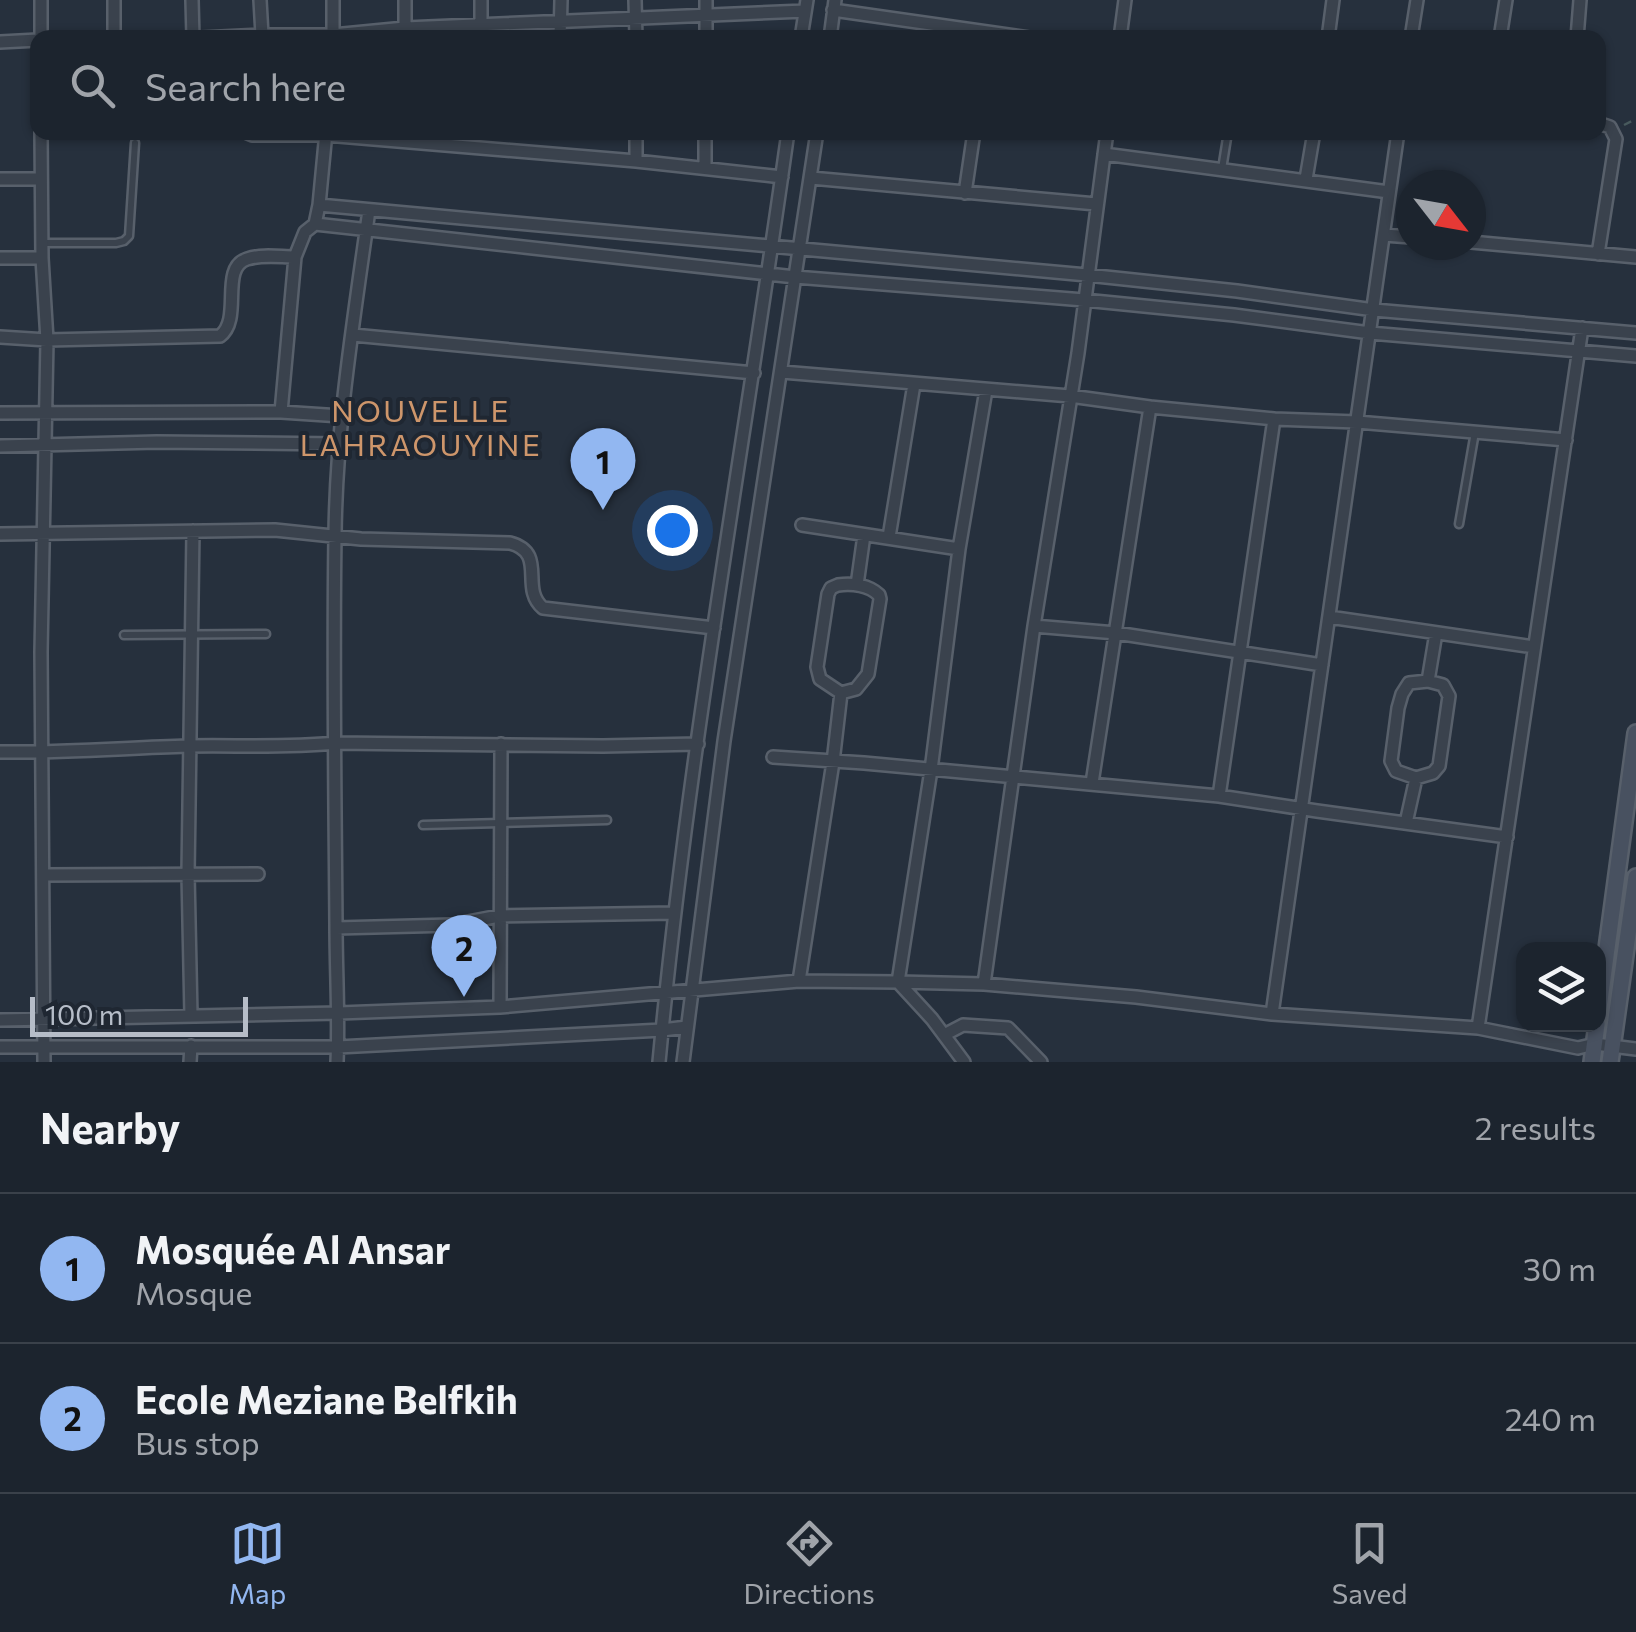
<!DOCTYPE html>
<html lang="en">
<head>
<meta charset="utf-8">
<style>
  body { margin:0; font-family:Commissioner,sans-serif; background:#29303a; color:#f1f3f6 }
  .controls { position:absolute; right:30px; bottom:30px; display:grid; overflow:hidden; border-radius:20px; box-shadow:0 2px 8px #0004 }
  .controls button { width:90px; height:90px; display:grid; place-items:center; padding:0; border:0; border-bottom:2px solid #3a414a; background:#1c242e; color:#f1f3f6; font:50px sans-serif }
  .compass { position:absolute; left:1396px; top:170px; width:90px; height:90px; border-radius:50%; background:#1c242e; box-shadow:0 2px 8px #0004; rotate:121deg }
  .scale { position:absolute; left:30px; bottom:25px; width:218px; box-sizing:border-box; padding-left:10px; border:5px solid #b6bdc8; border-top:0; font-size:28px; line-height:35px; white-space:nowrap; color:#b6bdc8; -webkit-text-stroke:8px #1f2732; paint-order:stroke }
  .you { position:absolute; left:672px; top:530px; width:35px; height:35px; margin:-25px; border:8px solid #fff; border-radius:50%; background:#1a73e8; box-shadow:0 0 0 15px #1a73e833 }
  .badge { display:grid; place-items:center; width:65px; height:65px; border-radius:50%; background:#92b7f1; color:#111; font-size:32px; font-weight:700 }
  .pin { position:absolute; translate:-50% -82px; filter:drop-shadow(0 2px 5px #0008) }
  .pin::after { content:''; position:absolute; top:52px; width:35px; height:30px; background:inherit; clip-path:polygon(0 0,100% 0,50% 100%) }
  .list { margin:0; padding:0; list-style:none }
  h2 { display:flex; justify-content:space-between; align-items:center; height:130px; margin:0; padding:0 40px; font-size:42px }
  h2 small { font-size:32px; font-weight:400; color:#a0a4aa }
  .list li { display:grid; grid-template-columns:65px 1fr auto; gap:30px; align-items:center; box-sizing:border-box; height:150px; padding:0 40px; border-top:2px solid #3a414a }
  .list b { display:block; font-size:38px; white-space:nowrap }
  .list p { margin:0; font-size:32px; white-space:nowrap; color:#a0a4aa }
  .list em { font-size:32px; font-style:normal; color:#a0a4aa }
  .icon { flex:none; width:55px; height:55px; fill:none; stroke:currentColor; stroke-width:2; stroke-linecap:round; stroke-linejoin:round }
  .map { position:relative; flex:none; width:1636px; height:1062px; overflow:hidden }
  .search { position:absolute; background:#1c242e; box-shadow:0 2px 8px #0004; left:30px; right:30px; top:30px; height:110px; display:flex; align-items:center; gap:25px; box-sizing:border-box; padding:0 35px; border-radius:20px; color:#a0a4aa; font-size:38px }
  .sheet { height:430px; background:#1c242e }
  nav { display:flex; justify-content:space-around; align-items:center; box-sizing:border-box; height:140px; border-top:2px solid #3a414a; background:#1c242e; font-size:28px; color:#a0a4aa }
  nav a { display:grid; justify-items:center; gap:5px }
  nav .on { color:#92b7f1 }
  .map>svg:first-child { display:block }
</style>
</head>
<body>
<div class="map">
<svg width="1636" height="1062" viewBox="0 0 1636 1062">
  <rect width="100%" height="100%" fill="#26303d"/>
  <g fill="none" stroke-linecap="round" stroke-linejoin="round">
    <defs>
      <path id="lane" d="M1222 169 1228 132
        M42 243H116L124 241 129 236 135 143
        M1459 524 1475 432
        M124 635 266 634
        M423 825 607 820"/>
      <path id="street" d="M192 0 193 38
        M260 0 262 35
        M333 0V38
        M635 0 636 38
        M706 0V38
        M833 10 1029 38
        M41 38V0
        M114 38V0
        M201 38 262 35H333L405 28 805 11
        M405 38V0
        M481 38V0
        M560 38 561 0
        M801 38 807 0
        M830 38 835 0
        M1120 38 1125 0
        M1328 38 1333 0
        M1411 38 1417 0
        M1500 38 1506 0
        M1577 38 1580 0
        M0 42 38 40
        M41 132 42 258 47 340 41 652 44 1062
        M245 132 252 135H326L636 161 782 177
        M636 132V161
        M1104 154 1389 192
        M705 167V132
        M811 178 1096 204
        M0 179H41
        M1306 179 1314 132
        M965 193 974 132
        M319 205 1087 275 1237 291 1374 310 1636 333
        M315 224 795 277 1084 300 1234 315 1370 333 1636 356
        M1384 235 1411 237
        M1471 242 1636 257
        M1598 254 1616 139 1610 127 1598 123
        M0 258H42
        M353 335 754 373
        M0 337 47 340 220 336C243 319 219 268 247 259 262 254 280 257 295 257
        M782 372 1070 396 1150 407 1274 419 1357 422 1566 440
        M281 412 295 257 305 232 315 224 319 205 326 132
        M0 413 281 412 341 416
        M0 446 157 442 340 444
        M802 525 959 549
        M0 534 275 530 361 539 510 543C548 553 519 588 543 608L714 628
        M889 537 914 384
        M838 585C852 583 869 585 879 595L880 599 868 674 856 689 841 693 820 679 817 667 828 594 831 588Z
        M857 585 864 535
        M1329 617 1534 647
        M1034 626 1116 633 1322 665
        M1428 681 1443 685 1449 696 1439 766 1433 773 1416 778 1396 771 1391 761 1398 708 1402 694 1409 683Z
        M1428 681 1436 633
        M0 752C62 753 124 748 187 746 236 745 286 748 335 743L603 746 698 744
        M773 757 864 763 1219 796 1317 811 1507 837
        M1092 783 1150 407
        M1219 796 1274 419
        M1406 823 1416 778
        M44 875 258 874
        M336 928 452 925 499 916 674 913
        M799 981 833 762 841 693
        M984 984 1034 626 1078 353 1107 132
        M500 1007 501 744
        M1272 1014 1398 132
        M191 1016 188 874 193 531
        M0 1020 339 1013 500 1007 799 981 898 982 984 984 1136 997 1272 1014 1478 1028 1578 1048 1595 1044 1636 1049
        M1478 1028 1582 328
        M944 1035 963 1025 1008 1028 1041 1062
        M0 1047H338L662 1030 687 1027
        M190 1062 191 1046
        M337 1062C339 1016 336 971 336 925 335 795 333 665 335 536 336 426 354 318 369 210
        M659 1062C688 751 745 442 788 132
        M683 1062 724 741 817 132
        M964 1062 932 1019 898 982 931 770 959 549 986 390"/>
      <path id="secondary" d="M1598 1015 1636 733
        M1592 1062 1597 1024
        M1610 1062 1636 877"/>
    </defs>
    <use href="#lane" stroke="#58606b" stroke-width="11"/>
    <use href="#street" stroke="#58606b" stroke-width="16"/>
    <use href="#secondary" stroke="#58606b" stroke-width="20"/>
    <path stroke="#485a5d" stroke-width="2.5" stroke-dasharray="8 8" stroke-linecap="butt" d="M1624 125 1636 119"/>
    <use href="#lane" stroke="#3a424d" stroke-width="6"/>
    <use href="#street" stroke="#3a424d" stroke-width="11"/>
    <use href="#secondary" stroke="#485160" stroke-width="15"/>
  </g>
  <g text-anchor="middle" stroke-width="8" stroke-linejoin="round" paint-order="stroke">
    <g font-size="30" letter-spacing="2.5" fill="#ce966b" stroke="#1f2732">
      <text x="421" y="422">NOUVELLE<tspan x="421" dy="34">LAHRAOUYINE</tspan></text>
    </g>
  </g>
</svg>
<div class="controls">
<button><svg class="icon" aria-label="layers" viewBox="0 0 24 24"><path d="M12 4l9 5-9 5-9-5zM3 14l9 5 9-5"/></svg></button>
</div>
<svg class="compass" viewBox="-18 -18 36 36"><path d="M0-13l5 13h-10z" fill="#e53935"/><path d="M0 13l5-13h-10z" fill="#a0a4aa"/></svg>
<div class="scale">100 m</div>
<div class="you"></div>
<div class="pin badge" style="left:603px;top:510px">1</div>
<div class="pin badge" style="left:464px;top:997px">2</div>
<div class="search"><svg class="icon" aria-label="search" viewBox="0 0 24 24"><circle cx="10" cy="10" r="6"/><path d="M15 15l6 6"/></svg>Search here</div>
</div>
<section class="sheet">
<h2>Nearby<small>2 results</small></h2>
<ul class="list">
<li><span class="badge">1</span><div><b>Mosquée Al Ansar</b><p>Mosque</p></div><em>30 m</em></li>
<li><span class="badge">2</span><div><b>Ecole Meziane Belfkih</b><p>Bus stop</p></div><em>240 m</em></li>
</ul>
</section>
<nav>
<a class="on"><svg class="icon" aria-label="map" viewBox="0 0 24 24"><path d="M3 6l6-2 6 2 6-2v14l-6 2-6-2-6 2zM9 4v14M15 6v14"/></svg>Map</a>
<a><svg class="icon" aria-label="directions" viewBox="0 0 24 24"><path d="M12 3l9 9-9 9-9-9zM9 14v-3h6M13 9l2 2-2 2"/></svg>Directions</a>
<a><svg class="icon" aria-label="saved" viewBox="0 0 24 24"><path d="M7 4h10v16l-5-4-5 4z"/></svg>Saved</a>
</nav>
</body>
</html>
